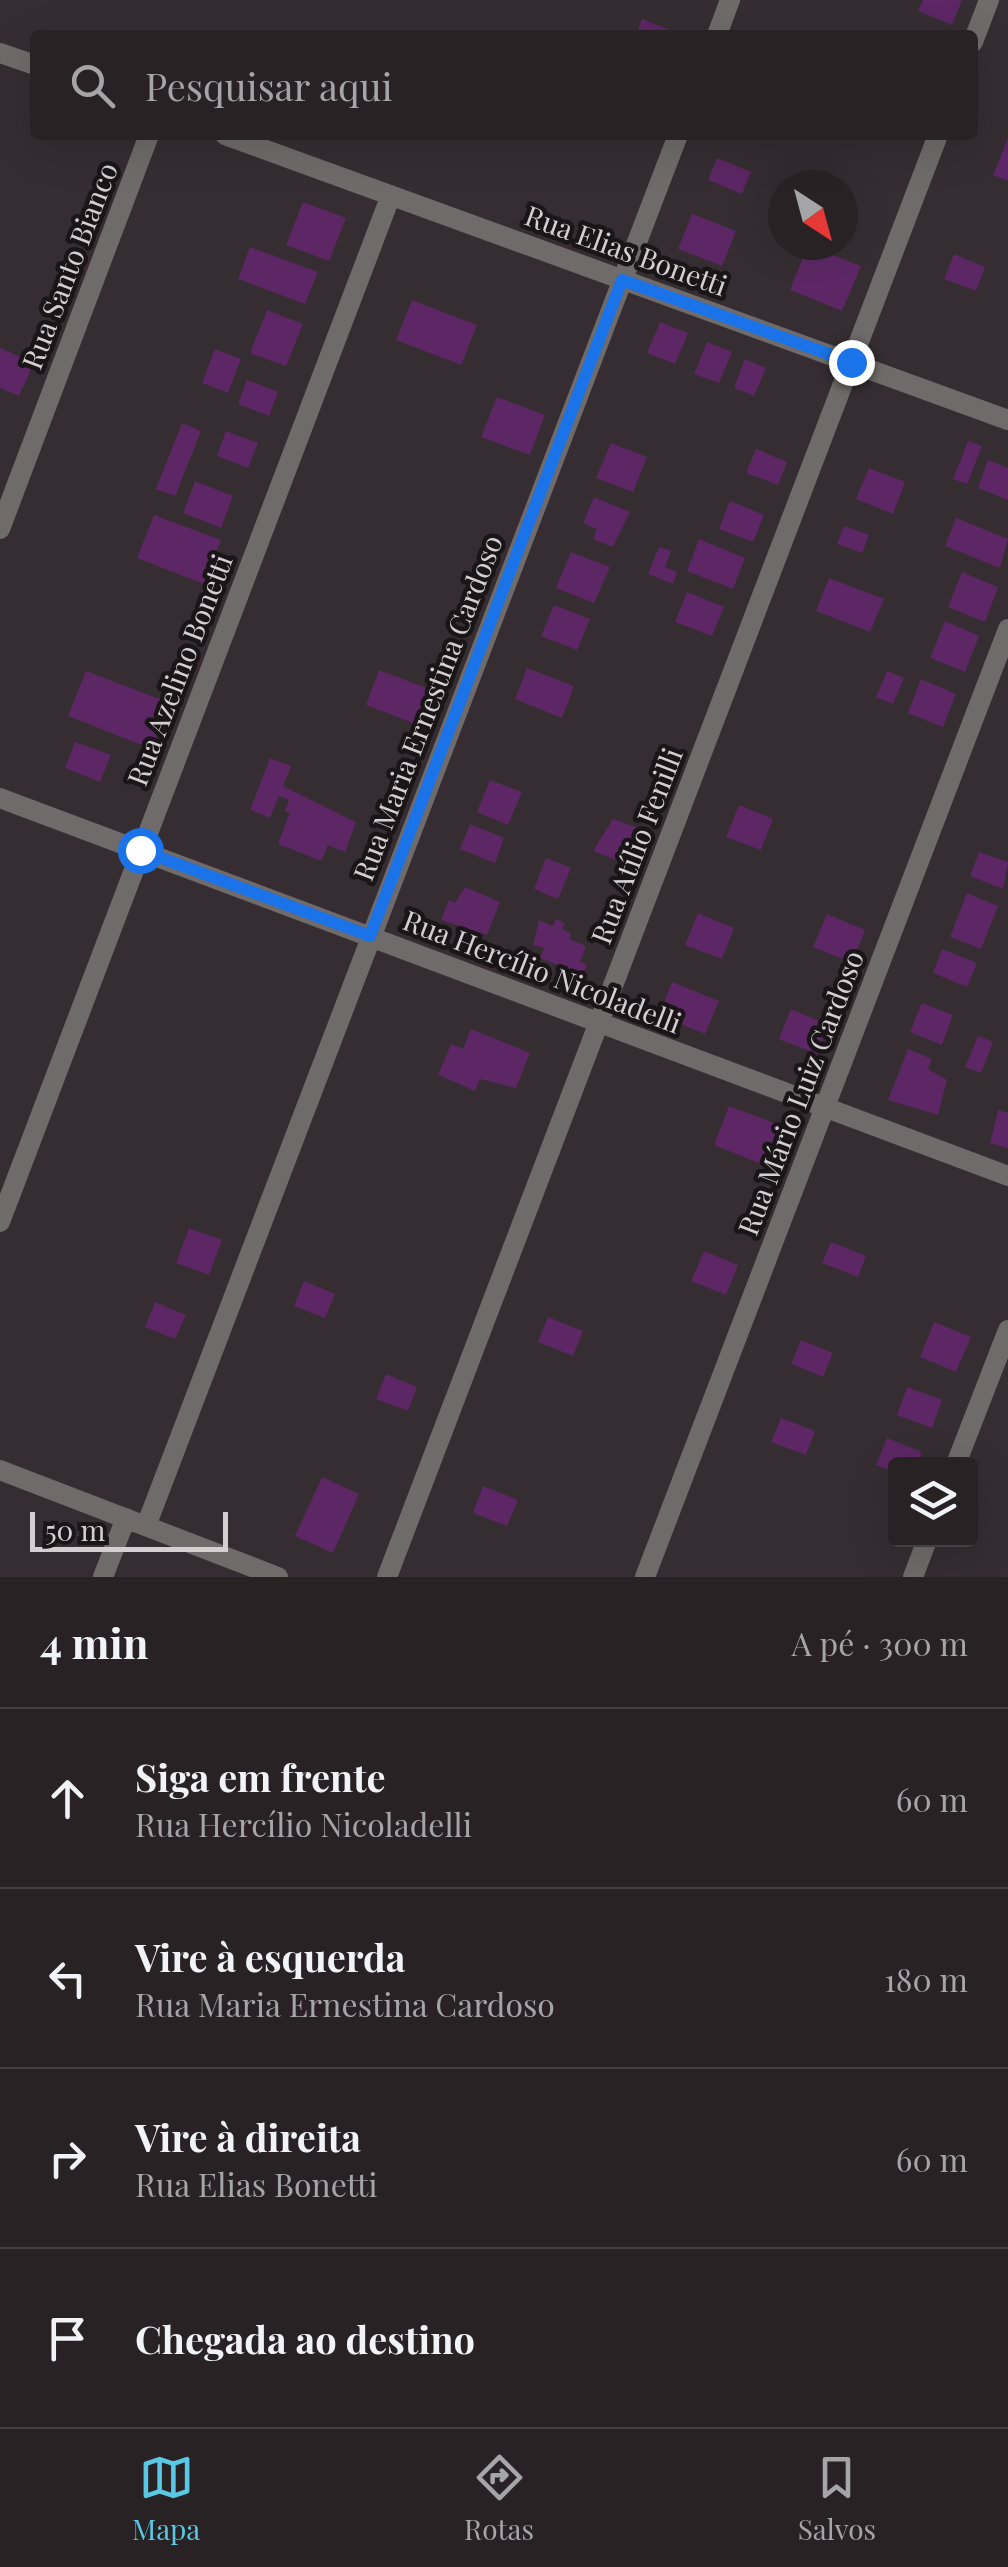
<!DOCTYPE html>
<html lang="pt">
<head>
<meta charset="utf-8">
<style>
  body { margin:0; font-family:"Playfair Display",serif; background:#342f32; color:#f1f3f6 }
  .controls { position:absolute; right:30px; bottom:30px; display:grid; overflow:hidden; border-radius:10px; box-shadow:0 10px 40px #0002 }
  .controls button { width:90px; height:90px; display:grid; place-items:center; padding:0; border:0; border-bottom:2px solid #443f42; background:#282225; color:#f1f3f6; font:50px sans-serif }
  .compass { position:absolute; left:768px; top:170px; width:90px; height:90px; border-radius:50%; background:#282225; box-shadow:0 10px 40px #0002; rotate:144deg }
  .scale { position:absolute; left:30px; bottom:25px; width:198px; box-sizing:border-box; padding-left:10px; border:5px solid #d5cfd2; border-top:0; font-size:28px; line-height:35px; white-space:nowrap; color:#d5cfd2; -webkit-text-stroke:8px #1a1618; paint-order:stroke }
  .stop { position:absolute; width:30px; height:30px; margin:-22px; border:8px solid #1a73e8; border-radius:50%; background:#fff }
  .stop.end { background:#1a73e8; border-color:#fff; box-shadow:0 2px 10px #0008 }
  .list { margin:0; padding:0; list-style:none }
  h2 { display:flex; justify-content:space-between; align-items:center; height:130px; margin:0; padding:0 40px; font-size:42px }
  h2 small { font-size:32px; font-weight:400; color:#a5a4a7 }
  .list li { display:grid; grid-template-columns:65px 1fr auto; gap:30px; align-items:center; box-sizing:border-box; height:180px; padding:0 40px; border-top:2px solid #443f42 }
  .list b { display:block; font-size:38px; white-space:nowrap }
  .list p { margin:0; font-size:32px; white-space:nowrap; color:#a5a4a7 }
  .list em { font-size:32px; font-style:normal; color:#a5a4a7 }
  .icon { flex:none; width:55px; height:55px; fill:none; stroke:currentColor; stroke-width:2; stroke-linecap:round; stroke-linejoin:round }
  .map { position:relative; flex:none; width:1008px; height:1577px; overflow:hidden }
  .search { position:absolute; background:#282225; box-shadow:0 10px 40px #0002; left:30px; right:30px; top:30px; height:110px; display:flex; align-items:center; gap:25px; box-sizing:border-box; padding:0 35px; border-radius:10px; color:#a5a4a7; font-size:38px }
  .sheet { height:850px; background:#282225 }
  nav { display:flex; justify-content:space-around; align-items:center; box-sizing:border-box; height:140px; border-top:2px solid #443f42; background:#282225; font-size:28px; color:#a5a4a7 }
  nav a { display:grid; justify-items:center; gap:5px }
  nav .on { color:#59c8e4 }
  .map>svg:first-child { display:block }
</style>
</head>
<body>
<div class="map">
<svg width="1008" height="1577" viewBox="0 0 1008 1577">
  <rect width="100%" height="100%" fill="#352d31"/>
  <path fill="#5c2764" d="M923 0H962L952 25 918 11Z
    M642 19 682 35H636Z
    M1008 138V181L993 175Z
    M717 158 751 172 742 194 708 180Z
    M303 202 346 218 329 261 286 245Z
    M692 214 736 231 722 266 678 249Z
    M808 245 861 266 842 311 790 290Z
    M250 247 318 272 305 304 238 279Z
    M954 254 985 267 976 291 944 279Z
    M412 300 477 325 461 365 396 340Z
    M267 310 303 324 286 366 250 353Z
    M660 322 688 333 675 364 647 353Z
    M707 342 732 352 719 383 694 374Z
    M0 348 34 363 19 396 0 388Z
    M215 349 241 359 228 393 202 383Z
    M745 359 766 368 754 396 734 388Z
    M247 380 278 392 269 416 238 404Z
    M497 397 545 415 530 455 481 437Z
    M182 423 201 431 175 496 156 489Z
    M226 431 258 443 248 468 217 456Z
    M968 441 982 446 967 484 953 479Z
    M611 443 647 457 633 492 596 478Z
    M756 449 787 462 778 485 746 473Z
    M988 460 1008 468V500L978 488Z
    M869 468 905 482 893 514 856 499Z
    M195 481 233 496 221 528 183 513Z
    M594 497 630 512 613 547 593 539 597 529 583 523Z
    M730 501 764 515 753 542 719 529Z
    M154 515 221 540 204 584 137 558Z
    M956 518 1008 539 1000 568 945 546Z
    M844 526 869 535 862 553 837 544Z
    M699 539 745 558 733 589 687 571Z
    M659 547 671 551 665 567 677 572 673 584 648 574Z
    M571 552 610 567 594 603 556 588Z
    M962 572 998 587 985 622 948 607Z
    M829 578 884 599 870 632 816 611Z
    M687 592 724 607 712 636 675 622Z
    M554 605 590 619 577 650 541 636Z
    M945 621 979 636 965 672 930 658Z
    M527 668 574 686 562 718 515 699Z
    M379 670 437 692 423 727 366 705Z
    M86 671 170 703 152 749 68 716Z
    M887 671 904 678 893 704 876 697Z
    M921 679 956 694 943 727 908 713Z
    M75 742 111 755 100 782 65 768Z
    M270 758 291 766 283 786 356 822 345 852 328 845 321 861 278 844 290 813 285 811 289 800 279 796 270 818 250 810Z
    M490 780 522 792 508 825 477 812Z
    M739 805 773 819 761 850 726 837Z
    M613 819 641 829 627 864 593 851Z
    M470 824 504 838 495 863 460 849Z
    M979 852 1008 862 1003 889 970 876Z
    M546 858 571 868 558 899 534 889Z
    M465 887 500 902 487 935 441 920 449 900 455 903Z
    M967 893 998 906 981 949 950 937Z
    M698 913 734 928 722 959 685 945Z
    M827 914 865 930 852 963 813 947Z
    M556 919 565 923 562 929 571 933 569 939 586 946 580 962 587 964 583 975 540 958 544 948 533 945 539 920 553 926Z
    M942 949 977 963 967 987 933 973Z
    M672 982 719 1001 705 1034 659 1015Z
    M922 1003 953 1015 942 1045 910 1032Z
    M791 1009 829 1025 817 1054 779 1039Z
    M471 1029 530 1053 516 1088 480 1079 475 1091 438 1075 451 1044 463 1049Z
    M978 1036 993 1042 981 1073 965 1067Z
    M908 1049 932 1059 928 1069 947 1080 938 1115 888 1100Z
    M729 1106 779 1125 764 1165 714 1145Z
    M998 1110 1008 1113V1148L990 1143Z
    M189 1228 222 1240 209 1275 176 1263Z
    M831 1242 866 1256 858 1277 822 1263Z
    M704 1251 738 1265 726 1295 691 1281Z
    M304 1281 335 1294 325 1318 294 1306Z
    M155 1302 186 1315 175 1339 145 1327Z
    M548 1317 583 1331 573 1356 538 1342Z
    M934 1322 971 1337 956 1372 920 1357Z
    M801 1340 833 1353 823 1377 791 1364Z
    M386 1374 417 1387 408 1411 376 1399Z
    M907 1387 942 1400 932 1428 897 1415Z
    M781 1418 815 1431 806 1455 771 1442Z
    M887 1438 922 1452 917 1464H896V1472L876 1465Z
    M322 1477 359 1494 333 1553 295 1536Z
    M483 1486 518 1500 507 1526 473 1513Z"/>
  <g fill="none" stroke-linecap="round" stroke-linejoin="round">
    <path stroke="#706b6b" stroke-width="20" d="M717 35 730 0
      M973 42 989 0
      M0 53 35 65
      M225 135 1008 420
      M0 529 149 135
      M0 798 1008 1176
      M0 1222 391 195
      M956 1464 1008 1330
      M0 1470 278 1577
      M146 1526 678 135
      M103 1577 126 1518
      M387 1577 938 135
      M645 1577 1008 629
      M913 1577 927 1540"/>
  </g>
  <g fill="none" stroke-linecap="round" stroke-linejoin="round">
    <path stroke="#1a73e8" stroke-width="12" d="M140 850 370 936 622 280 851 362"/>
  </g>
  <g text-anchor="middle" stroke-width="9" stroke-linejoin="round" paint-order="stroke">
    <g font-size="28" fill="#d5cfd2" stroke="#1a1618">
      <text transform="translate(626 251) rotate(20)" y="10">Rua Elias Bonetti</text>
      <text transform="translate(70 266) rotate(-69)" y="10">Rua Santo Bianco</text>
      <text transform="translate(180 670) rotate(-69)" y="10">Rua Azelino Bonetti</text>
      <text transform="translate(428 708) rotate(-69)" y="10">Rua Maria Ernestina Cardoso</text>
      <text transform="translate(637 846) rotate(-69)" y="10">Rua Atílio Fenilli</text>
      <text transform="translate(542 972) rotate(21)" y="10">Rua Hercílio Nicoladelli</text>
      <text transform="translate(801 1093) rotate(-69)" y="10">Rua Mário Luiz Cardoso</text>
    </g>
  </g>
</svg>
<div class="controls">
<button><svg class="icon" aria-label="layers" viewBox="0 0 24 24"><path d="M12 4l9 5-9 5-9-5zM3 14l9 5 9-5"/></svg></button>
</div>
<svg class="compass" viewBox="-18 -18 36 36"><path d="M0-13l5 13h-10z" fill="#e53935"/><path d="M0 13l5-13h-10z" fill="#a5a4a7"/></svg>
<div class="scale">50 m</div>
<div class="stop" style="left:140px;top:850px"></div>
<div class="stop end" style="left:851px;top:362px"></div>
<div class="search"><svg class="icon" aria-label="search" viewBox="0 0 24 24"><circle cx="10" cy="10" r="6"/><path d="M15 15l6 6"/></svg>Pesquisar aqui</div>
</div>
<section class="sheet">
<h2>4 min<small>A pé · 300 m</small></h2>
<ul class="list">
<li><svg class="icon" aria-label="ahead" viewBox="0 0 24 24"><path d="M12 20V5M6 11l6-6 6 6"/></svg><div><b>Siga em frente</b><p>Rua Hercílio Nicoladelli</p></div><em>60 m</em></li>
<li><svg class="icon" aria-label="left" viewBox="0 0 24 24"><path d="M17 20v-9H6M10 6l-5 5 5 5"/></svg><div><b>Vire à esquerda</b><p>Rua Maria Ernestina Cardoso</p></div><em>180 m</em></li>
<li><svg class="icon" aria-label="right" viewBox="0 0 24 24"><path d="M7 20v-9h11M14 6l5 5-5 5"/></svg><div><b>Vire à direita</b><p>Rua Elias Bonetti</p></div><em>60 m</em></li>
<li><svg class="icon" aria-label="arrive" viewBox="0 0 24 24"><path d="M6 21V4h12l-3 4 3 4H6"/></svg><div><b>Chegada ao destino</b></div></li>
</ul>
</section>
<nav>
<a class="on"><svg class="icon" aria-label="map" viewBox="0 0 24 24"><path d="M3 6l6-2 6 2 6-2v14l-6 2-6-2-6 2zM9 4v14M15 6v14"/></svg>Mapa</a>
<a><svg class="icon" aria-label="directions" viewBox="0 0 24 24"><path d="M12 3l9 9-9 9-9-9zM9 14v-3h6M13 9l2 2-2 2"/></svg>Rotas</a>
<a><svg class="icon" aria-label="saved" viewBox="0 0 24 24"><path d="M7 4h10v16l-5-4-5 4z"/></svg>Salvos</a>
</nav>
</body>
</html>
